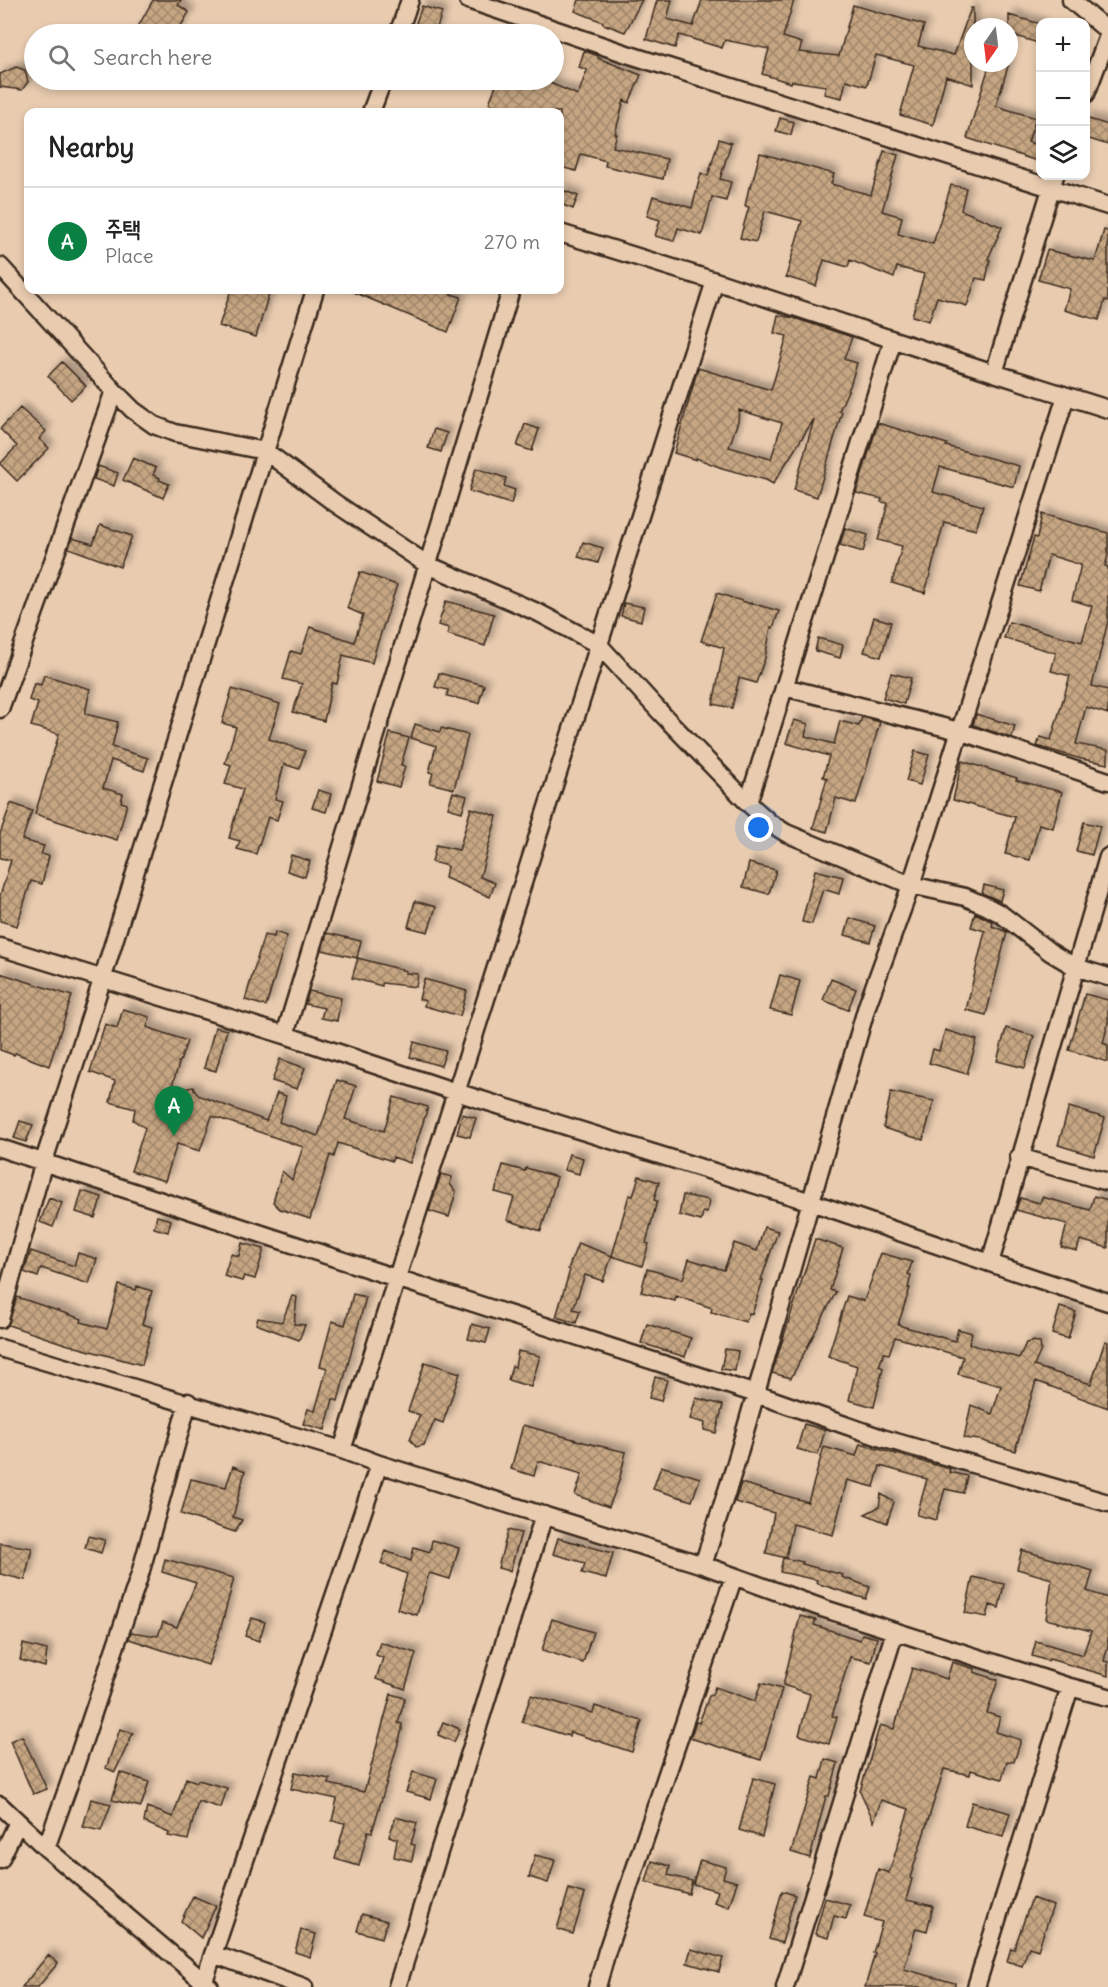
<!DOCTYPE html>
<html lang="en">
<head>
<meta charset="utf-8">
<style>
  body { margin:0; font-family:Delius,"Poor Story",sans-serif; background:#f6f6f6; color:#222 }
  .controls { position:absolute; right:18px; top:18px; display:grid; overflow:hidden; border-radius:12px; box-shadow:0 3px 9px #0003 }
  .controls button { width:54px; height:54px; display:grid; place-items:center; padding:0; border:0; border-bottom:2px solid #e0e0e0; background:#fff; color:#222; font:30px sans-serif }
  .compass { position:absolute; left:964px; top:18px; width:54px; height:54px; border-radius:50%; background:#fff; box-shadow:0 3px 9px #0003; rotate:194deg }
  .you { position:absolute; left:759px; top:828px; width:21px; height:21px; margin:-15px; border:4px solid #fff; border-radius:50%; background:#1a73e8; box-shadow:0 0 0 9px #1a73e833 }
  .badge { display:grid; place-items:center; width:39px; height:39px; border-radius:50%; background:#0b8043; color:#fff; font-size:20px; font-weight:700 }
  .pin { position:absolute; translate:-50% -50px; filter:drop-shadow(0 2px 3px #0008) }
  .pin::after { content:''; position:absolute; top:32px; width:21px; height:18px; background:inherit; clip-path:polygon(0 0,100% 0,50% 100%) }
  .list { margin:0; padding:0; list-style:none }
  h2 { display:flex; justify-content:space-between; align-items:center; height:78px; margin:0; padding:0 24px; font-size:26px }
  h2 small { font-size:20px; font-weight:400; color:#767676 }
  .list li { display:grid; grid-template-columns:39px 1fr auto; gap:18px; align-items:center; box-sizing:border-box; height:108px; padding:0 24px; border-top:2px solid #e0e0e0 }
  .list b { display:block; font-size:22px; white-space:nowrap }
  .list p { margin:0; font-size:20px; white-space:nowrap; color:#767676 }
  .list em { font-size:20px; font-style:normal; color:#767676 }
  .icon { flex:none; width:33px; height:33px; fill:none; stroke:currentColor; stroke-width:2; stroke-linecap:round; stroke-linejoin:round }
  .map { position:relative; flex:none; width:1108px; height:1987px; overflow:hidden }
  .search { position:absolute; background:#fff; box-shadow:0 3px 9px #0003; left:24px; top:24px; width:540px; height:66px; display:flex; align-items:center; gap:15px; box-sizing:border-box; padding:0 21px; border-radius:33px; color:#767676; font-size:22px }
  .panel { position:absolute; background:#fff; box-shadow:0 3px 9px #0003; left:24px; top:108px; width:540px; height:186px; border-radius:12px }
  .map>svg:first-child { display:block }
</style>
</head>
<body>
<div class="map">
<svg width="1108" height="1987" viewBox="0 0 1108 1987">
  <defs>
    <pattern id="building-cross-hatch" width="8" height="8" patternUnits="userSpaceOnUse" patternTransform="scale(1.5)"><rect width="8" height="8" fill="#c5a582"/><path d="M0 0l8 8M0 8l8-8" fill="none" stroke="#a1876a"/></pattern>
    <filter id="shadow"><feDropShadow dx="5.5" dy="-5.5" stdDeviation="3" flood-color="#0004"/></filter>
  </defs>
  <rect width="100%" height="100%" fill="#e9ccb0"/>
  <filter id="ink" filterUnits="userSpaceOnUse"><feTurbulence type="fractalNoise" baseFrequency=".0167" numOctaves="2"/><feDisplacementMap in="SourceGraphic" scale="12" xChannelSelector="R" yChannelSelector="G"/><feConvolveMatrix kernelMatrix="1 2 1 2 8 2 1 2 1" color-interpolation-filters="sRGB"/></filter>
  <g filter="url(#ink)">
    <path fill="url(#building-cross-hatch)" stroke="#3b2a1e" stroke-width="1.5" fill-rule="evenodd" filter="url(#shadow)" d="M153 0H181L178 5 189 12 177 33 169 29 166 34H134Z
      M579 0H642L625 32 603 24V22L575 11Z
      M657 0H672L667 19 693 26 702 0H794L783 37 802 43 799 52 839 56 853 5 924 25 918 46 954 55 971 8H973V85L946 76 933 125 900 115 914 65 876 55 867 86 846 80 842 98 824 94 826 86 792 81 791 83 762 74 769 49 725 40 722 48 679 35 675 48 646 39Z
      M422 6 442 12 435 34H412Z
      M1009 15 1041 24V44L1009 34Z
      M584 51 599 56 598 58 641 75 629 103 624 100 615 134H617L613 147 667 159 663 179 605 166 606 161 581 154 576 171 560 167V112H510L489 103 498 80H543L578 95 587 70 579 67Z
      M990 63H1009L996 106 1036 118 1028 142 1041 146 1037 161 967 138Z
      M16 67 25 70 28 82 22 90 0 87V74Z
      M780 118 794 122 791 135 776 131Z
      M1086 118 1108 125V145L1086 138Z
      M719 139 731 143 720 179 731 182 726 201 712 197 702 235 678 228 674 241 655 236 660 220 647 216 653 196 692 208 701 173 708 176Z
      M884 151 898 155 882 211 902 217 898 234 933 244 951 185 966 188 961 210 1002 227 988 259 990 260 986 280 976 278 967 306 937 297 929 321 912 316 924 274 897 267 894 278 850 260 848 267 824 260 816 286 786 277 802 221 765 211 756 242 740 238 749 207 745 206 749 187H751L760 153 834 174 831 184 871 195Z
      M560 189 578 196 573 209 560 204Z
      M1104 230 1108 231V301L1105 300 1099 320 1064 310 1070 289 1038 280 1047 250 1095 261Z
      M231 290H270L256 337 219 326Z
      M349 290H453L451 294 461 297 448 332Z
      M778 315 794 318 852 337 844 359 857 363 850 386 839 411 842 412 817 497 794 490 814 419 773 484 766 480 722 468 696 458V460L674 453 698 368 771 390 787 336 774 333ZM739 410 782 423 771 459 729 447 738 421Z
      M62 362 86 386 71 400 48 376Z
      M20 408 46 431 39 439 49 448 17 481 0 464 17 446 0 429Z
      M878 423 947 444 946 446 1019 466 1014 487 940 467 933 492 983 506 976 530 944 522 925 593 892 583 902 546 878 540 888 503 881 502 882 499 856 493Z
      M525 424 539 429 532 451 517 446Z
      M434 429 447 433 441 452 428 448Z
      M133 458 156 468 153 475 160 478 159 480 169 484 163 498 123 480Z
      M98 466 118 473 114 486 94 479Z
      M476 468 506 478 504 486 515 490 511 504 469 491Z
      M1042 514 1108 533V555L1105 566 1108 567V621L1092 686 1108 690V714L1086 707 1076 744 1108 750V764L1081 759 1037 746 1040 737 1051 740 1070 676 1051 671 1056 653 1004 638 1009 622 1082 642 1092 606 1072 600 1081 565 1049 555 1039 591 1020 586 1034 537 1037 538Z
      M100 525 132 536 120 567 69 548 72 538 93 544Z
      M845 528 868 535 863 552 840 545Z
      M583 542 603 548 598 563 578 557Z
      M360 572 397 585 376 648 372 663 343 655 337 684 332 683 324 721 293 712 302 684 283 679 291 651 301 654 310 627 354 642 363 615 347 608Z
      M717 593 751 604V603L779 611 773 628 771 627 765 658 756 683 739 678 732 708 713 704 724 648 701 641Z
      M446 601 494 614 485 646 447 634 449 628 438 625Z
      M624 603 644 607 641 621 621 616Z
      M874 617 891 622 881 657 864 652Z
      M818 638 843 645 840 658 815 651Z
      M439 673 484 685 479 703 447 696 448 690 435 687Z
      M891 673 911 678 904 704 883 698Z
      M44 675 90 689 85 714 118 722 112 747 148 758 144 771 111 760 103 788 123 794 121 802 127 804 117 840 35 814 59 734 31 726 38 703 29 700 34 683 41 685Z
      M232 689 280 704 269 739 305 751 299 769 284 764 275 799 283 801 277 820 268 817 256 854 237 849 240 841 229 838 243 789 225 784 231 765 225 763 236 727 222 723Z
      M976 714 1015 726 1012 738 973 725Z
      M862 717 880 722 856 804 836 798 827 832 813 828 827 778 823 777 829 756 786 743 794 720 808 724 805 736 834 744 840 721 859 726Z
      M415 724 440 732 441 728 468 735 454 789 430 783 433 773 429 772 436 746 411 738Z
      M390 733 409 738 401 765 405 766 399 787 377 781Z
      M915 751 929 755 920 785 906 781Z
      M962 761 1017 778 1016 780 1062 792 1053 828 1039 824 1030 860 1005 854 1015 817 953 800Z
      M318 790 331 794 326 812 312 808Z
      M453 792 467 796 462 812 448 808Z
      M11 803 32 811 22 840 44 846 41 854 49 856 42 884 31 881 17 926 0 921V896L11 860 0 858V834Z
      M471 808 497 816 480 877 495 883 490 897 445 878 447 866 432 862 436 845 459 850Z
      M1084 822 1100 826 1092 855 1076 851Z
      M291 855 310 861 305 877 287 871Z
      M749 863 776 870 769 894 743 887Z
      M815 870 843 877 839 894 823 889 812 924 802 922Z
      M984 885 1003 890 1000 901 982 893Z
      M415 901 436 907 428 932 408 927Z
      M975 913 993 922 992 926 1007 932 986 1015 966 1010 985 931 971 927Z
      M850 918 875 926 870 942 845 935Z
      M275 932 287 936 266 1006 245 1000 264 935 274 937Z
      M327 933 361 941 357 958 322 950Z
      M358 958 406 971 405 973 418 974 416 987 382 983V986L352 978Z
      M0 973 72 996 49 1066 15 1053 14 1055 0 1050Z
      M780 975 800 981 791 1015 770 1010Z
      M424 979 467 991 460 1016 424 1006 425 1001 419 999Z
      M831 979 856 989 848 1010 823 1000Z
      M309 991 341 998 337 1021 321 1018 324 1008 305 1004Z
      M1085 994 1108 1000V1024L1103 1043 1108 1045V1062L1069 1050Z
      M123 1009 150 1017 147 1027 187 1041 180 1062H178L179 1064 170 1092 193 1087 198 1095 266 1121 277 1093 286 1096 279 1122 318 1136 337 1080 356 1086 345 1119 384 1131 394 1097 428 1107 410 1163 393 1157 392 1161 338 1143 334 1157 330 1155 310 1219 280 1209 273 1202 282 1171 292 1180 303 1147 212 1116 200 1151 177 1144 165 1181 131 1171 145 1128 133 1120 135 1109 110 1102 115 1081 90 1072 105 1024 117 1028Z
      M215 1027 227 1030 216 1071 204 1068Z
      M1006 1028 1034 1036 1025 1068 997 1061Z
      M945 1030 977 1040 967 1074 929 1063 933 1049 939 1051Z
      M414 1042 446 1051 441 1066 410 1057Z
      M280 1059 305 1068 297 1089 272 1081Z
      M891 1092 934 1101 923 1140 883 1128Z
      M1069 1107 1105 1118 1094 1156 1058 1145Z
      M462 1114 476 1118 470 1137 457 1134Z
      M20 1121 33 1125 26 1142 14 1138Z
      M569 1154 583 1158 579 1174 564 1170Z
      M503 1165 525 1171 526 1168 557 1177 541 1231 507 1220 514 1197 495 1192Z
      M441 1174 452 1177 450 1184 456 1192 449 1217 429 1211Z
      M639 1176 659 1182 654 1200 657 1201 646 1243 649 1244 642 1266 612 1256 629 1195 633 1196Z
      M82 1191 102 1197 95 1218 76 1212Z
      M683 1195 709 1200 707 1213 703 1212 701 1221 679 1215Z
      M1094 1196 1108 1200V1248L1080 1240 1077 1251 1061 1247 1067 1224 1016 1210 1020 1198 1040 1203 1042 1197 1090 1210Z
      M49 1198 62 1203 53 1227 40 1222Z
      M157 1216 171 1220 168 1232 154 1228Z
      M764 1227 778 1231 761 1280H763L752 1314 749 1313 746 1322 711 1312 712 1308 676 1296 675 1301 641 1292 647 1269 683 1279 689 1259 724 1270 734 1243 757 1251Z
      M815 1239 843 1248 830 1290 836 1292 791 1378 772 1373Z
      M242 1243 264 1249 255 1279 244 1276 242 1281 224 1276 231 1254 239 1256Z
      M578 1243 612 1256 603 1281 585 1275 573 1309 580 1311 576 1323 556 1317 570 1270 568 1269Z
      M31 1251 74 1266 78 1253 97 1259 89 1284 41 1268 38 1277 24 1272Z
      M881 1253 912 1262 908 1274 911 1275 908 1288H910L898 1325 955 1341 958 1329 972 1333 969 1344 1019 1358 1026 1343 1034 1341 1040 1343 1041 1350 1034 1366 1091 1384 1105 1341 1108 1342V1408L1036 1381 1015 1451 980 1440 964 1438 971 1405 992 1414 1001 1386 958 1374 963 1357 895 1337 889 1354 884 1353 879 1366 883 1368 874 1407 849 1400 857 1366 828 1356 847 1296 864 1301Z
      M119 1285 136 1290 137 1286 152 1291 142 1324 152 1327 142 1365 65 1344 8 1325 17 1297 82 1319 81 1322 107 1329Z
      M353 1294 366 1297 338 1401 333 1399 325 1430 303 1424 308 1409 315 1411 327 1368 320 1366 332 1321 345 1325Z
      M292 1296 297 1297 294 1324 305 1325 299 1340 256 1324 258 1318 282 1322Z
      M1060 1307 1076 1312 1068 1339 1052 1334Z
      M472 1324 490 1329 486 1343 468 1339Z
      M647 1324 691 1338 685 1357 641 1343Z
      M725 1349 738 1351 735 1371 721 1369Z
      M518 1351 540 1356 531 1387 508 1380 512 1366 515 1367Z
      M425 1362 460 1373 443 1423 435 1420 424 1445 416 1447 410 1439 420 1415 408 1411Z
      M655 1377 667 1380 661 1401 649 1398Z
      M696 1398 723 1405 716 1433 704 1430 705 1423 690 1419Z
      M804 1424 825 1430 818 1455 797 1449Z
      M523 1425 591 1444 626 1452 619 1481 609 1507 575 1495 582 1474 538 1461 534 1476 511 1469Z
      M860 1444 950 1469 949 1472 967 1476 963 1493 945 1489 936 1520 917 1515 927 1479 880 1466 874 1487 847 1480 833 1535 793 1524 786 1558 766 1553 774 1513 735 1502 741 1483 808 1502 824 1447 856 1456Z
      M233 1466 245 1471 233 1517 242 1520 235 1532 181 1514 191 1479 226 1487Z
      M661 1466 700 1478 692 1501 653 1489Z
      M881 1494 894 1502 887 1523 865 1514 879 1507Z
      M508 1530 521 1533 510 1571 498 1568Z
      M88 1536 105 1540 101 1553 85 1548Z
      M558 1538 613 1553 606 1579 582 1573 585 1563 553 1554Z
      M432 1540 459 1548 450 1579 429 1573 417 1615 397 1609 407 1574 381 1563 386 1551 411 1561 414 1547 430 1552Z
      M0 1543 32 1548 25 1580 0 1574Z
      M1022 1550 1093 1571 1087 1591 1108 1598V1646L1104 1661 1108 1662V1676L1049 1659 1048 1661 1032 1656 1036 1641 1083 1655 1091 1631 1046 1619 1052 1579 1017 1569Z
      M783 1558 803 1562 802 1564 843 1575 842 1577 870 1587 866 1599 816 1583 817 1580 780 1572Z
      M165 1559 234 1578 220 1631 208 1665 129 1639 131 1632 158 1636 163 1622 177 1627 196 1583 162 1572Z
      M973 1577 1004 1584 999 1608 990 1605 987 1617 965 1613Z
      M800 1616 816 1620 814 1625 860 1640 862 1634 877 1638 871 1662 850 1657 832 1716 837 1717 829 1744 799 1735 810 1694 783 1685Z
      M252 1618 265 1622 259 1641 245 1636Z
      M552 1619 593 1632 583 1663 542 1650Z
      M380 1642 416 1653 405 1689 376 1679 383 1658 376 1655Z
      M23 1644 47 1650 45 1667 20 1660Z
      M952 1662 975 1669 974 1672 998 1680 987 1713 1000 1717 996 1732 1021 1740 1014 1762 1007 1761 1002 1779 971 1770 970 1775 944 1769 910 1878 912 1879 906 1900 933 1906 927 1931 916 1928 904 1969 955 1983V1987H865L875 1953H873L882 1922 864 1917 878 1869 889 1873 909 1809 881 1800 874 1822 860 1791 880 1725 894 1729 912 1668 947 1679Z
      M761 1683 782 1689 761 1760 690 1738 696 1722 699 1723 709 1696 712 1695 715 1687 755 1701Z
      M391 1694 405 1698 398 1723 402 1724V1730L372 1832 368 1831 359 1866 335 1859 345 1823 332 1821 337 1799 291 1789 295 1772 330 1779 329 1784 364 1792Z
      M531 1695 593 1713 595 1706 642 1721 632 1752 570 1732 569 1736 522 1722Z
      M443 1722 460 1729 454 1742 438 1735Z
      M120 1729 133 1733 115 1772 106 1768Z
      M22 1736 47 1789 33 1794 10 1741Z
      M825 1759 838 1763 829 1796H826L810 1858 791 1852 814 1777 820 1779Z
      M120 1772 149 1782 141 1807 112 1800Z
      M413 1772 437 1779 431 1799 406 1792Z
      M186 1778 197 1782 198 1780 227 1788 221 1808 198 1801 188 1840 168 1836 169 1833 144 1822 147 1807 173 1817Z
      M753 1778 775 1784 762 1837 739 1830Z
      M91 1799 111 1804 101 1831 83 1827Z
      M972 1802 1010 1813 1003 1837 965 1826Z
      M396 1817 417 1823 411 1844 415 1845 412 1861 394 1857 397 1839 389 1836Z
      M535 1855 555 1860 548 1883 529 1877Z
      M700 1860 726 1867 723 1878 737 1882 729 1907 714 1902 718 1891 693 1884Z
      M652 1861 670 1866 668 1875 692 1881 689 1894 646 1882Z
      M569 1889 585 1894 573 1934 557 1929Z
      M782 1891 795 1895 782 1943 769 1939Z
      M193 1896 216 1906 201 1938 181 1921Z
      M825 1898 850 1905 846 1919 834 1916 828 1938 815 1934Z
      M1032 1898 1053 1906 1038 1950 1029 1947 1022 1966 1007 1961 1011 1948 1014 1949Z
      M362 1914 387 1921 382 1938 357 1931Z
      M301 1930 316 1934 310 1957 295 1952Z
      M691 1949 723 1958 719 1972 687 1963Z
      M48 1955 58 1963 38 1987H22Z"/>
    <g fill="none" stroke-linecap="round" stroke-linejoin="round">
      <defs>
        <path id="minor" d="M468 0 627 54 1108 206
          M1071 0 1108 31
          M398 34 410 0
          M1086 94 1108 36
          M371 112 383 80
          M560 233 715 281 994 373 1108 409
          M0 266 114 391 133 410 154 425 175 433 265 451 335 503 428 565 539 613 599 645 661 713 748 803 770 823 786 833 911 885 965 897 986 906 1001 914 1050 952 1075 967 1108 977
          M994 373 1055 176
          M784 687 959 731 1108 781
          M0 709 114 391
          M748 803 893 340
          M0 947 285 1035 456 1092 811 1202 1034 1278 1108 1302
          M285 1035 511 290
          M0 1148 396 1278 756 1394 882 1438 1108 1503
          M1019 1157 1108 1182
          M990 1263 1108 857
          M0 1319 44 1161 103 977 315 290
          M0 1348 342 1450 379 1464 703 1565 825 1609 1070 1687 1108 1697
          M342 1450 715 281
          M703 1565 735 1466 867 1006 911 885 1066 396
          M0 1805 46 1848 210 1987
          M46 1848 69 1784 140 1574 188 1402
          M0 1860 18 1822
          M213 1954 304 1987
          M202 1987 379 1464
          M397 1987 544 1515
          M597 1987 607 1951 734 1576
          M785 1987 895 1631
          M976 1987 1070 1687"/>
      </defs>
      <use href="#minor" stroke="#3b2a1e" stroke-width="21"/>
      <use href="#minor" stroke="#e9ccb0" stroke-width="16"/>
    </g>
  </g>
</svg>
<div class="controls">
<button>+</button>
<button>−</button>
<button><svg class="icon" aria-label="layers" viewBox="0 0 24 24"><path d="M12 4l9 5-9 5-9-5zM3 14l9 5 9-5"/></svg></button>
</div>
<svg class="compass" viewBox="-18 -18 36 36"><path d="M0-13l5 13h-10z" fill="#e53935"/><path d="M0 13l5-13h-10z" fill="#767676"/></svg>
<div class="you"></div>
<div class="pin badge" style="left:174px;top:1136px">A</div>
<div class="search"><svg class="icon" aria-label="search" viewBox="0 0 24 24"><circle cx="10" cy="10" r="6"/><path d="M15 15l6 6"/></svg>Search here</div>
<section class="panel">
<h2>Nearby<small></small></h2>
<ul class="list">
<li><span class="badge">A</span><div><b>주택</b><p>Place</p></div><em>270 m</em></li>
</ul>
</section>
</div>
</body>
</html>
